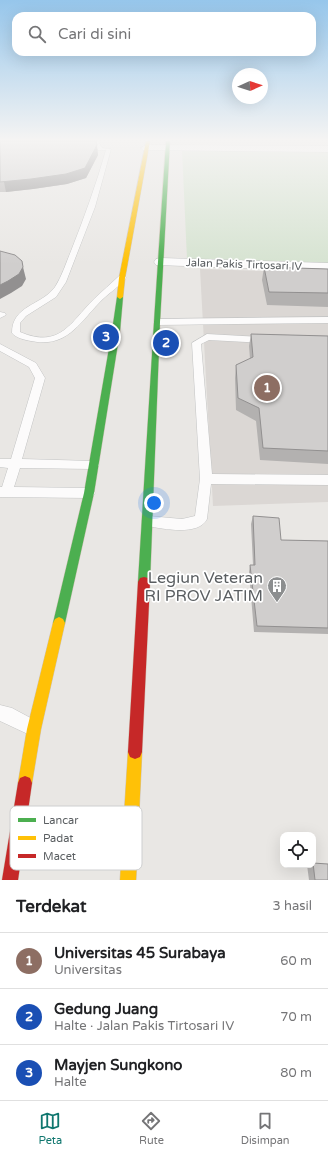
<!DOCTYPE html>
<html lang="id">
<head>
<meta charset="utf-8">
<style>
  body { margin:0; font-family:"Varela Round",sans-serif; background:#f2f2f2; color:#202124 }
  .controls { position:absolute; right:12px; bottom:12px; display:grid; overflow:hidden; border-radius:8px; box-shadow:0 4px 16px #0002 }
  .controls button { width:36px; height:36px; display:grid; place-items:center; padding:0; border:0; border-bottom:1px solid #e0e0e0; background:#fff; color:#202124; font:20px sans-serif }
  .compass { position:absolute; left:232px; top:68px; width:36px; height:36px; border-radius:50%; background:#fff; box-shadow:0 4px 16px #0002; rotate:87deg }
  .you { position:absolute; left:154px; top:503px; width:14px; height:14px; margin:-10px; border:3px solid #fff; border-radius:50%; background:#1a73e8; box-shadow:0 0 0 6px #1a73e833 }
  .badge { display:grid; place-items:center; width:26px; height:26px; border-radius:50%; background:#0f766e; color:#fff; font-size:13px; font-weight:700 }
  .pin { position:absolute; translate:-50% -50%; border:2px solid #fff; box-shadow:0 1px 4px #0006 }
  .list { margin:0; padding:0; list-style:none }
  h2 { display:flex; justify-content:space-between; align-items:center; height:52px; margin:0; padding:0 16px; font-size:17px }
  h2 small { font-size:13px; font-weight:400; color:#757577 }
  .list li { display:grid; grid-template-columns:26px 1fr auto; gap:12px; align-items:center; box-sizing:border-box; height:56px; padding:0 16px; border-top:1px solid #e0e0e0 }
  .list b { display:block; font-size:15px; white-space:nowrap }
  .list p { margin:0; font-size:13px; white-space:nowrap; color:#757577 }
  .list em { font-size:13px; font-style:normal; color:#757577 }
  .icon { flex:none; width:22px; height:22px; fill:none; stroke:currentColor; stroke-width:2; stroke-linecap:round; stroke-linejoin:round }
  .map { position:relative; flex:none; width:328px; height:880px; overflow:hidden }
  .search { position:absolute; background:#fff; box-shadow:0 4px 16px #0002; left:12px; right:12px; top:12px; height:44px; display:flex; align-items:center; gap:10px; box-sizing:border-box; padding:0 14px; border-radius:12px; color:#757577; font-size:15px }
  .sheet { height:220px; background:#fff }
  nav { display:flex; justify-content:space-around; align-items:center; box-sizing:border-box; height:56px; border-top:1px solid #e0e0e0; background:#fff; font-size:11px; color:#757577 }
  nav a { display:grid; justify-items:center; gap:2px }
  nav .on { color:#0f766e }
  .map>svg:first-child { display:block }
</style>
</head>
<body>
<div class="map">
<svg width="328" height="880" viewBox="0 0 328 880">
  <rect width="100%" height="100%" fill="#e9e7e4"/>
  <path fill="#dbd7d4" d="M200 269 328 273V502L213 506Z"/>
  <path fill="#d6e3d1" d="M182 150 328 152V264L187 259Z"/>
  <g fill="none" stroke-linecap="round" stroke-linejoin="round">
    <defs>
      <path id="lane" d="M94 141H98L102 148 111 149 95 207 66 282 56 297 26 316 20 323V332C60 349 70 323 94 299 102 291 111 284 119 276H125L126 278C118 288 107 294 99 303 78 325 66 348 31 341 25 340 16 338 12 333 12 305 41 306 55 287 62 276 66 263 71 251 84 218 96 185 106 150H98Z
        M0 312 5 313 6 315 0 318Z
        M328 317V323L157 325 153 322 157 319Z
        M207 334 263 337 267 340 263 343 209 340 201 344 212 474 328 475V485L211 484 207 519C199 536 163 529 148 526L144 525 142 521 144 517 148 516 182 519 195 516 200 479 192 343Z
        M0 344 36 363 45 378 22 459 93 461 97 462 99 465 97 468 93 469 20 468 14 487 89 488 93 490 95 493 93 496 89 498 0 497V487H2L8 468 0 467V459H11L35 378 29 367 0 351Z
        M0 705 12 708 38 722 40 728 38 734 32 736 0 721Z"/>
      <path id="street" d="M146 145 328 146V152L143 150 141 148Z
        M161 258 328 263V271L156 265 154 262 156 259Z"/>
      <path id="fast" d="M166 141H170L160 322 150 582 148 586 144 587 140 586 138 582 154 322Z
        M120 295 123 297 120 331 94 493 65 623 63 627 59 629 55 627 53 623 84 493 112 331 117 297Z"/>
      <path id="slow" d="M146 141H150L125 278 123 297 120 299 117 297 119 278Z
        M59 617 63 619 65 623 41 729 32 783 30 788 25 790 20 788 18 783 27 729 53 623 55 619Z
        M135 745 140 747 142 752 136 880H120L128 752 130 747Z"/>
      <path id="jam" d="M144 577 148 578 150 582 142 752 140 757 135 759 130 757 128 752 138 582 140 578Z
        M25 776 30 778 32 783 18 880H2L18 783 20 778Z"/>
    </defs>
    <use href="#lane" stroke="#c3c4c4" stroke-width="1"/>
    <use href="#street" stroke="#c3c4c4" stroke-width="1"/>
    <use href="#fast" stroke="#cec3b5" stroke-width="1"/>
    <use href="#slow" stroke="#cec3b5" stroke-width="1"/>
    <use href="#jam" stroke="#cec3b5" stroke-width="1"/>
    <use href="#lane" fill="#fcfbfb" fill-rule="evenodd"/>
    <use href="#street" fill="#fcfbfb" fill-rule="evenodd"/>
    <use href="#fast" fill="#4caf50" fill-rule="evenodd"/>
    <use href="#slow" fill="#ffc107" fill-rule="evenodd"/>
    <use href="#jam" fill="#c62828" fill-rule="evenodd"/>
  </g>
  <path fill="#b3b1b0" d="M0 141 96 142 98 155 86 178 67 184 33 189 6 192H0Z
    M264 267 328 269V307L267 305 262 280Z
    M251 334 328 336V464L260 460 256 421 236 410 235 378 236 365 250 359 249 346Z
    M253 516 281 540 328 541V634L254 632 249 572 250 565H253L251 524Z
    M313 863 328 880H309L307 865H313Z"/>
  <path fill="#929090" d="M97 145 98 155 86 178 67 184 33 189 6 192 4 182Z
    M23 267 26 279 22 286 11 293 0 299V285Z"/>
  <path fill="#d0cecd" stroke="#929090" d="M0 141H96L97 145 85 168 66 174 31 179 0 182Z
    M0 251 15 255 22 261 23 267 19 274 8 281 0 285Z
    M264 267 328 269V293L269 292Z
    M251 334 328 336V451L263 448 259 408 238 398 236 365 253 357Z
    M253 516 279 518 281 540 328 541V628L257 626 250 565H255Z
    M313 863 328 864V880H315Z"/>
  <linearGradient id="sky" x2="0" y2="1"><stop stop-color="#96c6eb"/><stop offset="0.53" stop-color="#f5f4f3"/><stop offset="1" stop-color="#f5f4f3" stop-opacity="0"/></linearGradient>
  <rect width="328" height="264" fill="url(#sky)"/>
  <defs>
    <symbol id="building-pin" viewBox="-11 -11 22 30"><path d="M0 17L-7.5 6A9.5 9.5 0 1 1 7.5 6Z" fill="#8c8e8f" stroke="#fff"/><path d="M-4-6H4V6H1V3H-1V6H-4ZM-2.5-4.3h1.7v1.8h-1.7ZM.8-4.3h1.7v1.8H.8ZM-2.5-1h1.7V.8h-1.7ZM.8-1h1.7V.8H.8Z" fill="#fff"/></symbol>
  </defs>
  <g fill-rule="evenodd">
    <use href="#building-pin" x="266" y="575" width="22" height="30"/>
  </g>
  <g text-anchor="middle" stroke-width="3.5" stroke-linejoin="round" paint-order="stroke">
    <g font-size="11" fill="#5a5e61" stroke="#fff">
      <text transform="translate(244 264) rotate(2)" y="4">Jalan Pakis Tirtosari IV</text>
    </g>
    <g font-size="16" fill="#5a5e61" stroke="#fff" text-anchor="end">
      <text x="263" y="583">Legiun Veteran<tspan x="263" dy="18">RI PROV JATIM</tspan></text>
    </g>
  </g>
  <rect x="10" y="806" width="132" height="64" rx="6" fill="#fff" stroke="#cecfd0" stroke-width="1"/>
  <rect x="18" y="818" width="18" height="4" fill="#4caf50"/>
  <rect x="18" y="836" width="18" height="4" fill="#ffc107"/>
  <rect x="18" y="854" width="18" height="4" fill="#c62828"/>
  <g font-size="11" fill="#5a5e61">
    <text x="43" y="824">Lancar</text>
    <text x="43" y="842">Padat</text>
    <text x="43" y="860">Macet</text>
  </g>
</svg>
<div class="controls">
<button><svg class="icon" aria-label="locate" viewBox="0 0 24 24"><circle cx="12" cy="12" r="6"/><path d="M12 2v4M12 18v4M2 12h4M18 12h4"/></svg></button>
</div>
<svg class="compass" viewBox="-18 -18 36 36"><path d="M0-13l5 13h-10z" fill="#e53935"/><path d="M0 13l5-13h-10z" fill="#757577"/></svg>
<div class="you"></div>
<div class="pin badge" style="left:267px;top:388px;background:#8d6e63">1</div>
<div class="pin badge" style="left:166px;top:343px;background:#1a4fb4">2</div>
<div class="pin badge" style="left:106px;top:337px;background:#1a4fb4">3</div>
<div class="search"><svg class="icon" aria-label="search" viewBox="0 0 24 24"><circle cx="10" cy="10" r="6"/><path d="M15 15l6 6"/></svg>Cari di sini</div>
</div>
<section class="sheet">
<h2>Terdekat<small>3 hasil</small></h2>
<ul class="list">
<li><span class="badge" style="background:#8d6e63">1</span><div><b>Universitas 45 Surabaya</b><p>Universitas</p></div><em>60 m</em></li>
<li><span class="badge" style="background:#1a4fb4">2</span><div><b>Gedung Juang</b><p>Halte · Jalan Pakis Tirtosari IV</p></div><em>70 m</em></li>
<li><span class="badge" style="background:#1a4fb4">3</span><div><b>Mayjen Sungkono</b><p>Halte</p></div><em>80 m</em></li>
</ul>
</section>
<nav>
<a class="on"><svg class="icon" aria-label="map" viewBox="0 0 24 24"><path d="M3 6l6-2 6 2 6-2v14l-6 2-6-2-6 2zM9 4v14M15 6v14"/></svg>Peta</a>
<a><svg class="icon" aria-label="directions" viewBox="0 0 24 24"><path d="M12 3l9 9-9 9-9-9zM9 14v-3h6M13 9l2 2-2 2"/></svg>Rute</a>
<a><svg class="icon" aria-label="saved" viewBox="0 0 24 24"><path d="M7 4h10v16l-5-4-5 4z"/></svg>Disimpan</a>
</nav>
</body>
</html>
